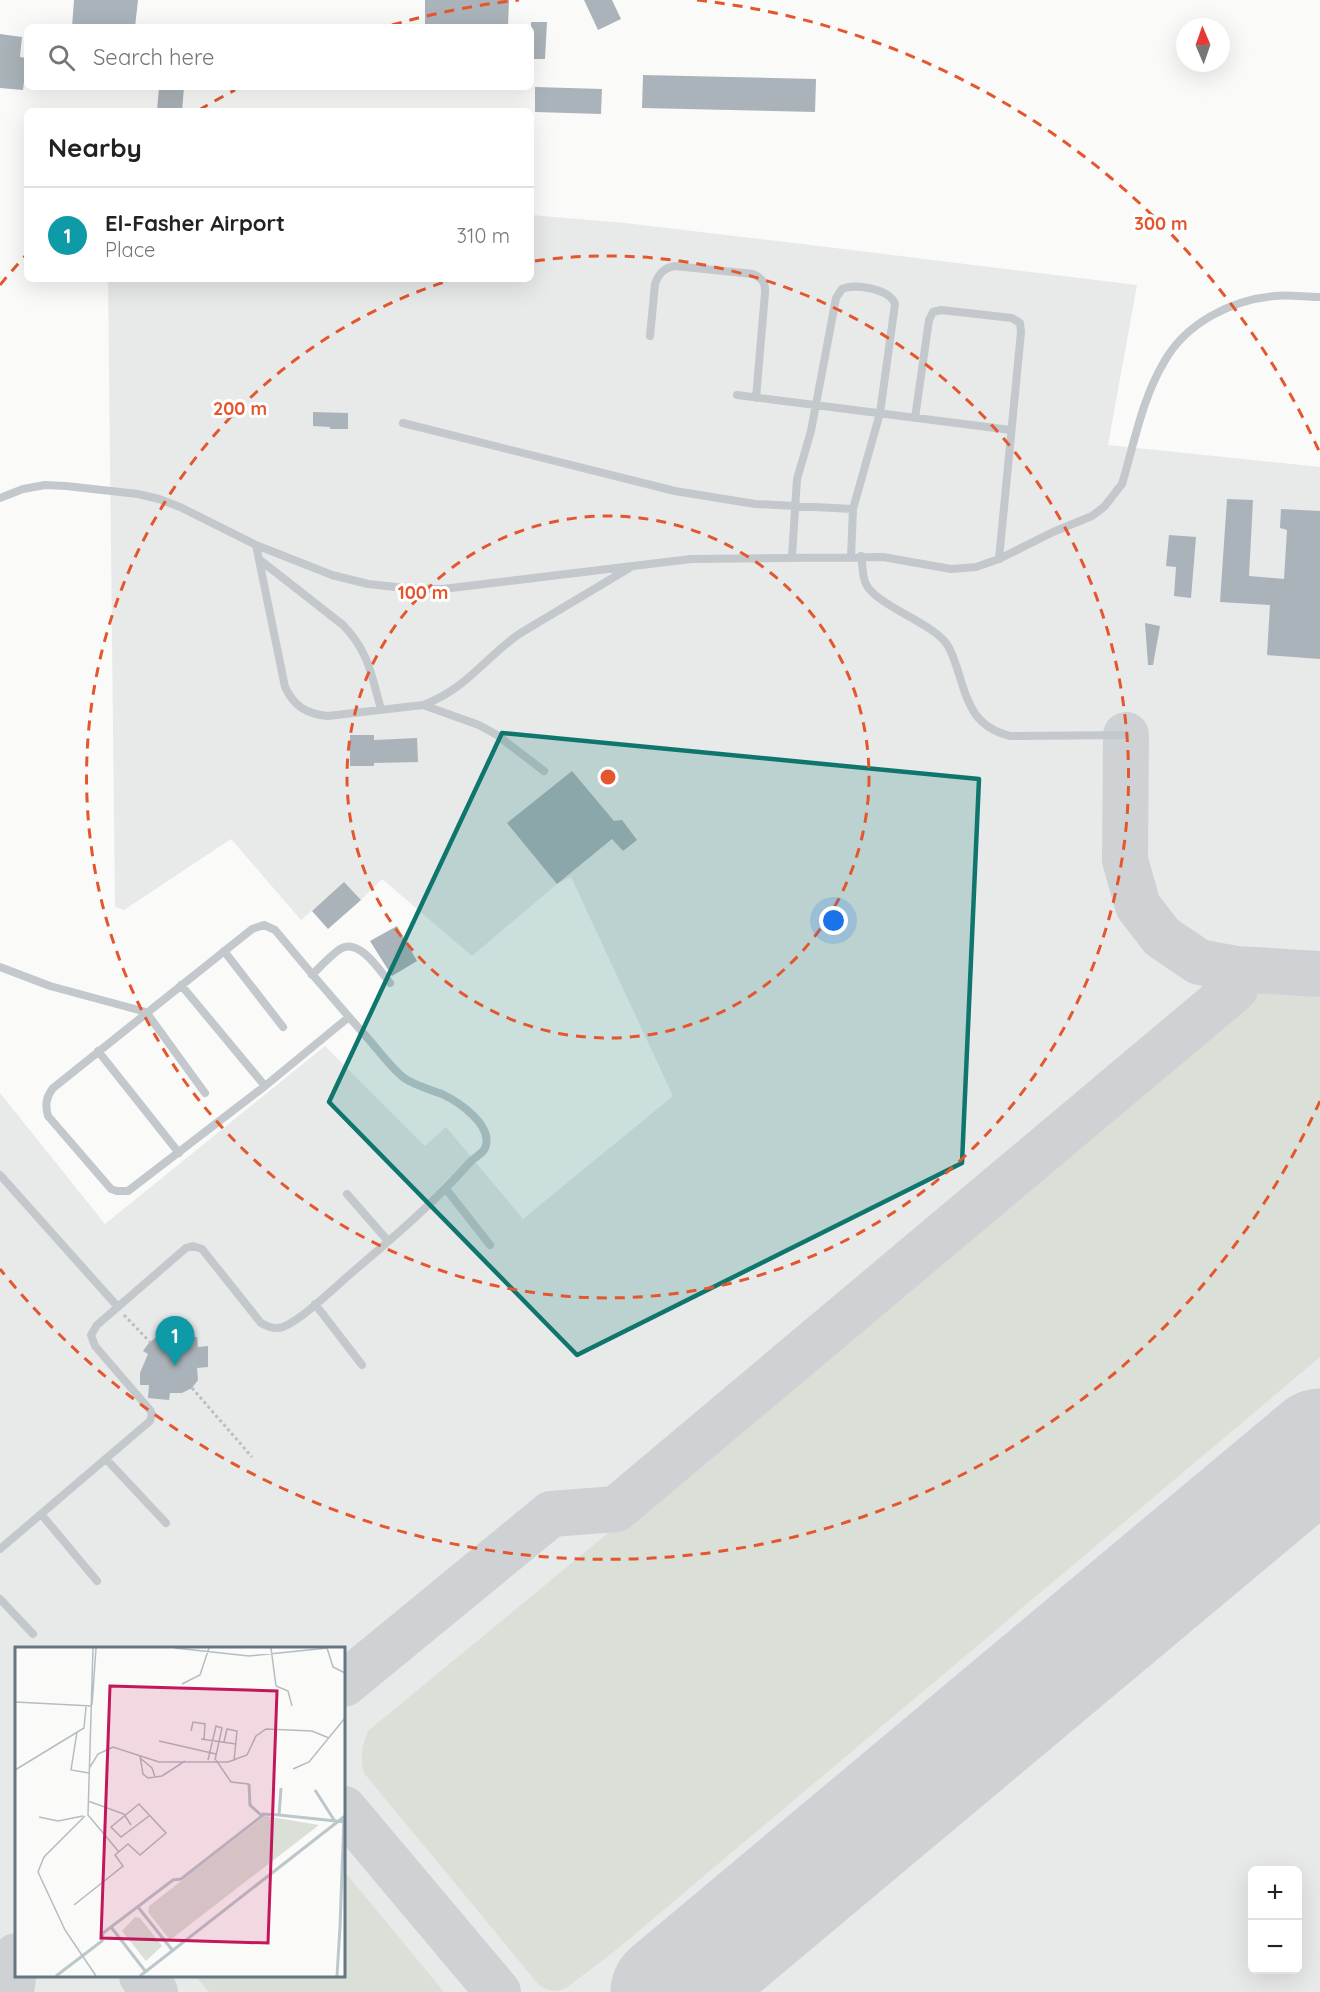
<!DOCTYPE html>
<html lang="en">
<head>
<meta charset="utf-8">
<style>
  body { margin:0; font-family:Quicksand,sans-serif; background:#f2f2f2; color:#222 }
  .controls { position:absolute; right:18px; bottom:18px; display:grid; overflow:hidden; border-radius:9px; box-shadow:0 6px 24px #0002 }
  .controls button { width:54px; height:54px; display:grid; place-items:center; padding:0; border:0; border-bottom:2px solid #e0e0e0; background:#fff; color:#222; font:30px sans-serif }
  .compass { position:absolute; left:1176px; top:18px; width:54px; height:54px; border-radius:50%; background:#fff; box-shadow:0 6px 24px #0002; rotate:358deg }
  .you { position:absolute; left:834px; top:921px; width:21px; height:21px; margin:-15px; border:4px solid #fff; border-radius:50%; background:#1a73e8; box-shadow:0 0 0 9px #1a73e833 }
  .badge { display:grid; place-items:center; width:39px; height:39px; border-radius:50%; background:#d93025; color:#fff; font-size:20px; font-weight:700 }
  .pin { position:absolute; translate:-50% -50px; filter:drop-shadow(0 2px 3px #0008) }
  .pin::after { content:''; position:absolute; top:32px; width:21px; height:18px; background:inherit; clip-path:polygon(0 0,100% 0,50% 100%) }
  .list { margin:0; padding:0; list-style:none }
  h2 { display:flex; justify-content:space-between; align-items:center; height:78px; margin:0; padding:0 24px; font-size:26px }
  h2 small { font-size:20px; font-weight:400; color:#767676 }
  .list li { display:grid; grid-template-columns:39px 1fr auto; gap:18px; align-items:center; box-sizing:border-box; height:96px; padding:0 24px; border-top:2px solid #e0e0e0 }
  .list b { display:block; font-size:22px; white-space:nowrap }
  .list p { margin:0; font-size:20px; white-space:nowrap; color:#767676 }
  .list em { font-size:20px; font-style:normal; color:#767676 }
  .icon { flex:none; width:33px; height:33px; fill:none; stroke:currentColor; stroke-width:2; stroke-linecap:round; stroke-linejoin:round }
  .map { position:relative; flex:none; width:1320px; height:1992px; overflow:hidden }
  .search { position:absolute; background:#fff; box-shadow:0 6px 24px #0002; left:24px; top:24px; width:510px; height:66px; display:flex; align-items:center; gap:15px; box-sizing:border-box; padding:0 21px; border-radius:9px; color:#767676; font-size:22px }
  .panel { position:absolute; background:#fff; box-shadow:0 6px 24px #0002; left:24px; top:108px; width:510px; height:174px; border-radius:9px }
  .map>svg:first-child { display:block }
</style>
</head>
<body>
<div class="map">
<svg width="1320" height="1992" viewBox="0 0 1320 1992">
  <rect width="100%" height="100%" fill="#fafaf8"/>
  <path fill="#e8e9e9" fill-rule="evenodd" d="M531 215 625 223 786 242 1137 285 1108 445 1320 467V1992H0V1093L105 1224 325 1046 425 1146 446 1127 523 1219 673 1096 571 877 557 884 472 956 382 879 361 900 344 883 301 920 231 839 124 910 115 907 108 279H531ZM16 1648H344V1976H16ZM1252 1870H1298V1970H1252Z"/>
  <path fill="#dadfd7" d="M1268 989 1320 993V1357L616 1950 566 1988C555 1992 549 1992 539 1985L364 1773C360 1757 362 1746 368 1731L619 1524 618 1519 781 1381 1056 1155 1172 1054 1249 1002 1261 991Z
    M344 1871 444 1992H209L195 1976H344Z"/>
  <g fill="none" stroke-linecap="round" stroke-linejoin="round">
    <path stroke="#ced2d4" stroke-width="46" d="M1237 969 1320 974
      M344 1684 551 1514 616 1509 1235 989 1237 969 1199 962 1162 937 1138 906 1125 860 1126 735
      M344 1809 498 1992
      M142 1976 155 1992
      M11 1992 16 1956"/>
    <path stroke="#ced2d4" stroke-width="117" d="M669 1992 1320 1447"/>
  </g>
  <path fill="#aab3b9" d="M74 0H138L135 27H72Z
    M425 0H509L508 27H425Z
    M584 0H612L621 19 598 30Z
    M531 22H547L545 59H531Z
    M0 34 22 37 20 57 27 58 23 90 0 88Z
    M643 75 816 79 815 112 642 108Z
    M159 87H184L182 111H157Z
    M535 87 602 89 601 114 535 112Z
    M313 412 348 413V429H330V427L313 426Z
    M1227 499 1253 500 1249 576 1284 579 1287 530 1280 528 1281 509 1320 511V659L1267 655 1270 605 1220 602Z
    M1169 535 1196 537 1191 598 1174 596 1176 567 1166 566Z
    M1145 623 1160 626 1153 665H1148Z
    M350 735H374V740L417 738 418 762 374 763V766H350Z
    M572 771 614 821 622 820 637 840 623 851 612 839 557 884 507 823Z
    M344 882 361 900 328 929 312 911Z
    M397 926 417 961 392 976 370 941Z
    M161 1333 166 1340 175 1336 197 1337 198 1347 208 1346V1367L197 1368 198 1380 192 1388 182 1393H170L169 1400 148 1398 149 1385H140V1373L148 1354 143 1351 148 1344Z"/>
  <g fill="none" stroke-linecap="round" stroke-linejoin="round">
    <path stroke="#bbbfc2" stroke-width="3" stroke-dasharray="3 3" stroke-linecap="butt" d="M124 1315 150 1342
      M192 1388 252 1457"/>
    <path stroke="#c3c8cc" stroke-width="8" d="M650 336 655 284C659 273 664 268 675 266L753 274C762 278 766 283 765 293L756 398
      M737 395 1011 430
      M915 418 929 320 933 312 941 310 1012 318 1020 323 1021 332 999 559
      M403 423 675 491 755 504 853 509
      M0 498 23 489 45 485 66 486 138 494 159 499 180 507 256 545 332 575 368 584 405 588 443 589 691 559 883 557 951 569 976 567 999 559 1053 532 1092 516 1104 507 1122 484C1134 444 1142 399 1164 362 1186 323 1231 300 1274 296 1289 294 1305 297 1320 297
      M256 545 285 687C294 706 306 714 328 716L423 705C465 690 484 659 519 634L631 567
      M861 556C863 565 862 576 866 584 876 605 930 622 946 643 952 651 954 660 957 668 968 702 972 726 1010 736L1126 735
      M792 557 797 479 811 431 836 298 842 289C855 283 890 289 895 304L880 413 853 509 851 557
      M260 560 343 625C369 652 371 674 381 709
      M423 705 479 725 497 735 544 771
      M224 951 283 1027
      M0 967 50 986 146 1012 205 1093
      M312 975C321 966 330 956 340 949 359 937 380 971 390 983
      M181 985 265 1086
      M98 1051 179 1153
      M0 1175 118 1307
      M446 1189 490 1245
      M347 1194 388 1241
      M315 1304 362 1365
      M106 1459 166 1523
      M41 1514 97 1581
      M0 1549 150 1421 152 1414 150 1410 95 1346 91 1335 97 1325 186 1248 193 1246 202 1249 261 1323C268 1327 275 1330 283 1327 303 1319 337 1285 355 1270 395 1236 436 1201 471 1161 476 1156 485 1153 486 1145 491 1124 459 1102 442 1094 429 1089 416 1086 404 1078 389 1066 377 1048 364 1034 334 1000 304 965 275 930L264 925 252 929 53 1088C46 1097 45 1105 48 1116L111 1189 117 1191H128L265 1086 349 1017
      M0 1599 33 1634"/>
  </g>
  <path fill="#0f766e" fill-opacity="0.2" stroke="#0f766e" stroke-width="4.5" stroke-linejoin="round" d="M502 733 979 779 962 1163 577 1355 329 1102Z"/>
  <g fill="none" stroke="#e4572e" stroke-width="3" stroke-dasharray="10 8">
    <circle cx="608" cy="777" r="261"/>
    <path d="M535 261A521 521 0 1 1 451 280"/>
    <path d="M1320 1101A782 782 0 0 1 0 1269M0 285A782 782 0 0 1 27 254M199 110A782 782 0 0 1 235 90M392 25A782 782 0 0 1 519 0M697 0A782 782 0 0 1 1320 453"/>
  </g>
  <g transform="translate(15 1647)">
    <rect width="330" height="330" fill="#fafaf8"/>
    <path d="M250 169 304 178 155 293 133 265 134 259ZM120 270 125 271 147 299 131 314 107 284Z" fill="#dadfd7"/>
    <path fill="none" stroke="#bbc7cb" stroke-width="3" d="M300 143 321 176M247 167 264 168 266 141M264 168 330 175M123 260 158 304M96 280 131 325M325 280 329 170M41 329 87 294 88 286 158 233 166 232 247 169 235 158 234 137M125 329 330 169M322 329 325 280"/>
    <path fill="none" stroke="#b5bdc2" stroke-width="1.5" d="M78 1 73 168 104 205M160 1 234 9 313 1M256 1 261 39 273 44 277 59M312 1 318 20 330 26M167 37 185 28 194 1M0 55 77 59M77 58 81 1M176 84 178 75 190 77 189 92M62 85 56 123 74 126M186 92 221 97M144 94 201 107M209 95 212 82 222 84 219 114M125 109 128 127 133 131 147 129 170 114M125 111 137 121 140 130M193 113 201 79 207 81 200 113M201 113 216 135 234 137M75 120 83 107 98 100 144 115H213L232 108 241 89 251 82 297 84 314 91M278 122 294 115 330 71M0 123 69 81 71 60M73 154 109 167 116 178M70 169 29 210 23 225 50 283 81 329M24 170 43 174 68 169M59 258 108 219 100 208 113 197 125 208 151 186 124 157 96 180 106 190 134 169"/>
    <path fill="#c2185b" fill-opacity="0.15" stroke="#c2185b" stroke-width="3" d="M95 39 262 44 253 296 86 291Z"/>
    <rect width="330" height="330" fill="none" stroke="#657683" stroke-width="3"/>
  </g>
  <circle cx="608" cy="777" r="9" fill="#e4572e" stroke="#fff" stroke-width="3"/>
  <g font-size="18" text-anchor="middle" font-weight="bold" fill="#e4572e" stroke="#fff" stroke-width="6" stroke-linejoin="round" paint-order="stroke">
    <text x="1161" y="230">300 m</text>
    <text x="240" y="415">200 m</text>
    <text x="423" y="599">100 m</text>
  </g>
</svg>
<div class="controls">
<button>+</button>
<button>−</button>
</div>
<svg class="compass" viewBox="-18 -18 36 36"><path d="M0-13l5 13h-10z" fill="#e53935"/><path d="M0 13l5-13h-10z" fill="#767676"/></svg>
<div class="you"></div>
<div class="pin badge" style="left:175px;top:1366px;background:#0f9aa8">1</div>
<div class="search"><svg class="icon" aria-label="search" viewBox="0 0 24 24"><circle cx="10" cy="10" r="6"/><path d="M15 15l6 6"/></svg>Search here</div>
<section class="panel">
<h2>Nearby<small></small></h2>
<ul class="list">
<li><span class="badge" style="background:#0f9aa8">1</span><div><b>El-Fasher Airport</b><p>Place</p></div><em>310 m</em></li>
</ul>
</section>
</div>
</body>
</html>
